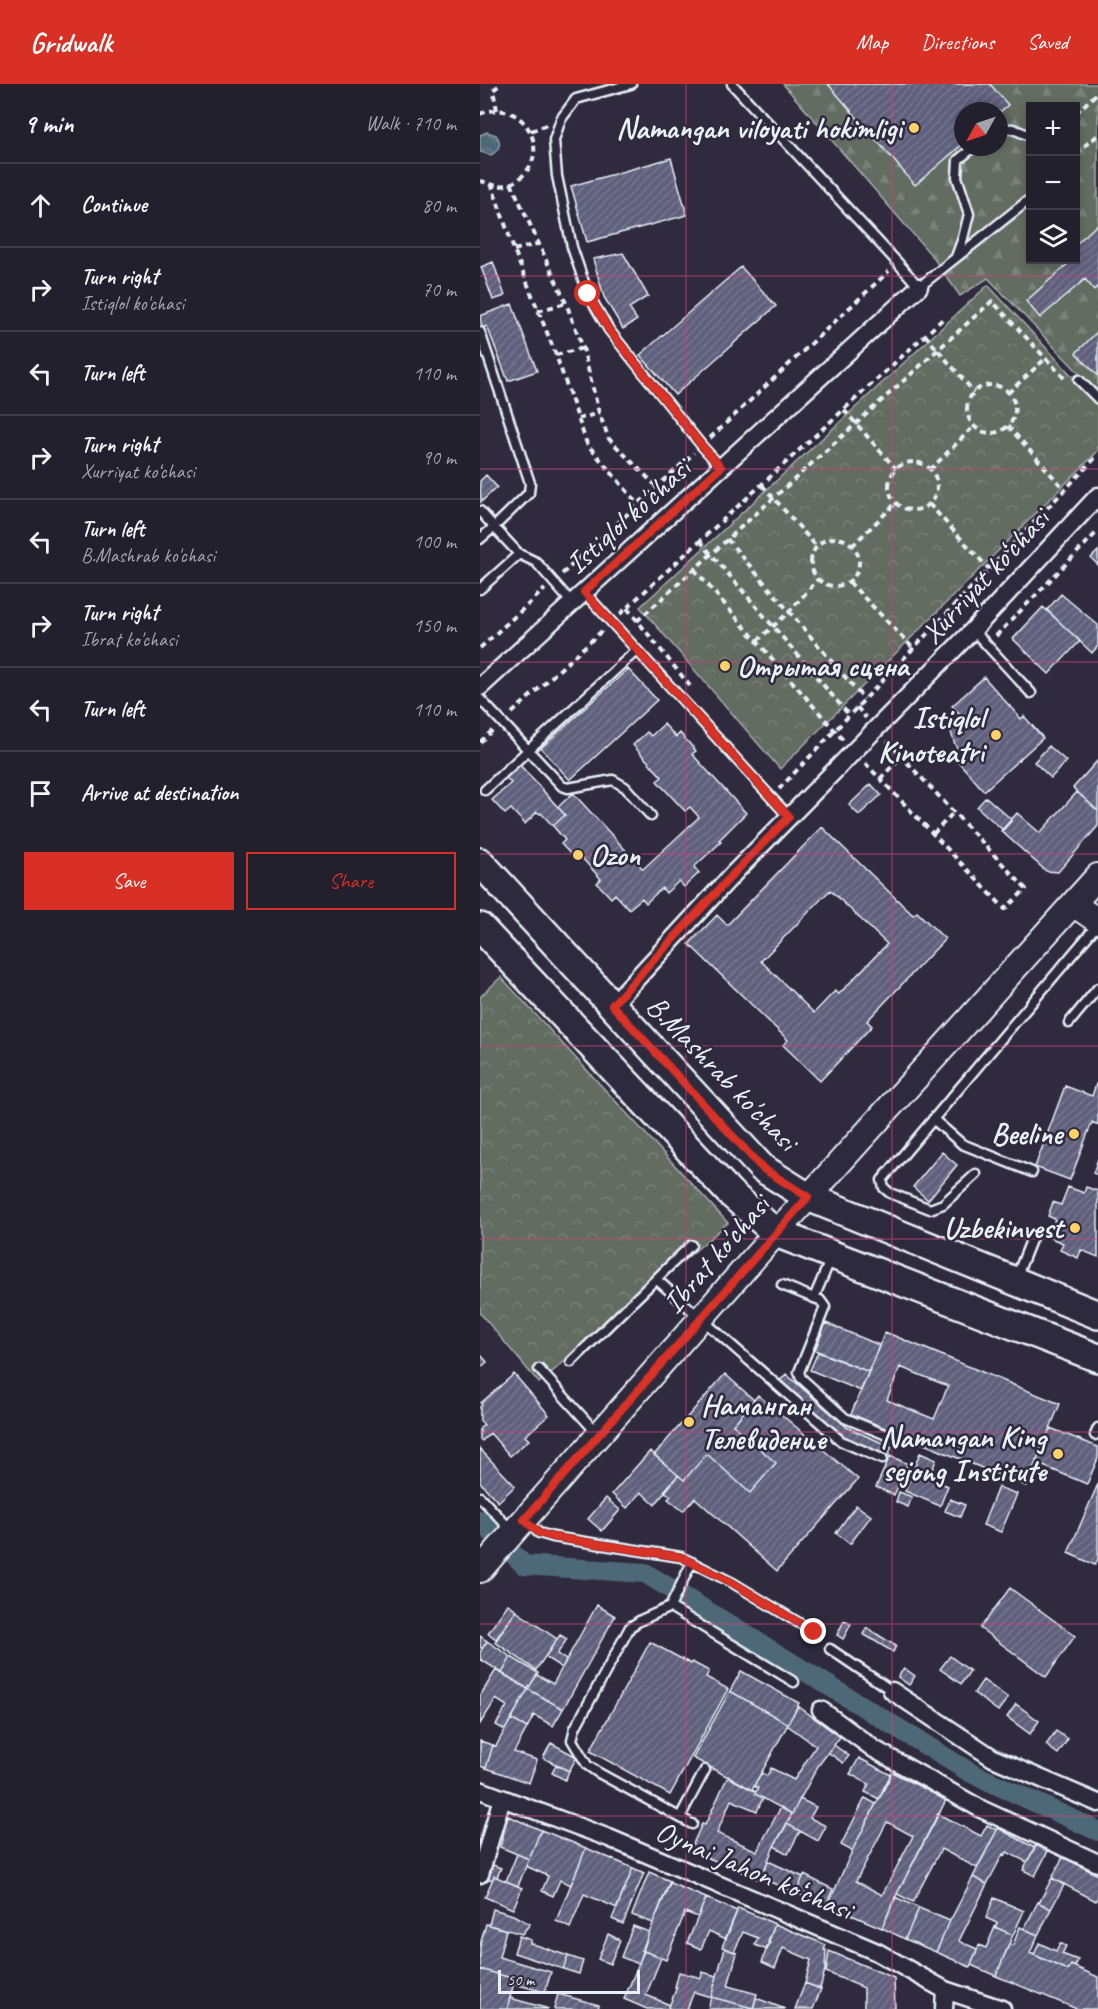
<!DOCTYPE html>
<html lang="en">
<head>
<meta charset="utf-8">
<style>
  body { margin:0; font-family:Caveat,sans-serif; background:#2b2836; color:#f1f3f6 }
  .controls { position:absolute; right:18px; top:18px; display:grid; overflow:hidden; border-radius:0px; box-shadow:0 3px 9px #0003 }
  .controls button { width:54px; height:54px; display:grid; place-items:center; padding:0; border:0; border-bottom:2px solid #403e4a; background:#23202e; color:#f1f3f6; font:30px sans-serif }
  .compass { position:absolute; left:474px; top:18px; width:54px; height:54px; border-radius:50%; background:#23202e; box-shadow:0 3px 9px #0003; rotate:230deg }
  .scale { position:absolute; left:18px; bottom:15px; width:142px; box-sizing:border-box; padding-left:6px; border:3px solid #e8f1f8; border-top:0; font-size:16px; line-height:21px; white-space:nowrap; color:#e8f1f8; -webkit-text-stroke:4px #2f2a3d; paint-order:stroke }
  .stop { position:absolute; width:18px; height:18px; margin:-14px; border:4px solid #d93025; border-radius:50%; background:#fff }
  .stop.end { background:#d93025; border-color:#fff; box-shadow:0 2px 6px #0008 }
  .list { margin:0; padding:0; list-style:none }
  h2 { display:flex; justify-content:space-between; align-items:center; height:78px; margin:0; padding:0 24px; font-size:26px }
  h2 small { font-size:20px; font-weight:400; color:#a3a3aa }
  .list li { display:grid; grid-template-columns:39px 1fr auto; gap:18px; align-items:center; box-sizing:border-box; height:84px; padding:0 24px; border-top:2px solid #403e4a }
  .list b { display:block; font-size:22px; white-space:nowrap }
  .list p { margin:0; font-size:20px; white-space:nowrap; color:#a3a3aa }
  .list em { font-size:20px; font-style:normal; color:#a3a3aa }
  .actions { display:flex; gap:12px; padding:18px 24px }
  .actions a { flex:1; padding:14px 0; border:2px solid #d93025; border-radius:0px; text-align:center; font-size:21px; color:#d93025 }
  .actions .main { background:#d93025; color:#fff }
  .icon { flex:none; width:33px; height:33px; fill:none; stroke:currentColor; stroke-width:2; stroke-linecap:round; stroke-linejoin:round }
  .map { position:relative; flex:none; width:618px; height:1925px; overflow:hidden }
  header { display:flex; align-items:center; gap:36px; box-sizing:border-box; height:84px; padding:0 30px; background:#d93025; color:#fff }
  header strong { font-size:28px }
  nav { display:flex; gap:33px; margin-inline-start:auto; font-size:21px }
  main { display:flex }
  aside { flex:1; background:#23202e }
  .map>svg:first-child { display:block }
</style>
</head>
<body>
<header>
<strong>Gridwalk</strong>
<nav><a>Map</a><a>Directions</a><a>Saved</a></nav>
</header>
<main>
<aside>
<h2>9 min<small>Walk · 710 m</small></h2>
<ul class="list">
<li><svg class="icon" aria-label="ahead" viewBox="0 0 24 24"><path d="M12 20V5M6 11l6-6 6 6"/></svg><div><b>Continue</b></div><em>80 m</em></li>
<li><svg class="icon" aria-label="right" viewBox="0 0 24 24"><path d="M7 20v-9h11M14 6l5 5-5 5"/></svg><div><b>Turn right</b><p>Istiqlol ko'chasi</p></div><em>70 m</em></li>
<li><svg class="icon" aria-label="left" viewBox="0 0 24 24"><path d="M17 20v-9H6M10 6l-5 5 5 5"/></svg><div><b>Turn left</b></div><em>110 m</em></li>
<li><svg class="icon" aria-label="right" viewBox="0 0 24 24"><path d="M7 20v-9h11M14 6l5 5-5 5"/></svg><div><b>Turn right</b><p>Xurriyat ko‘chasi</p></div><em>90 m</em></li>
<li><svg class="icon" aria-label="left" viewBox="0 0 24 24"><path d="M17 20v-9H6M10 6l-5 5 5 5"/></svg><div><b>Turn left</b><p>B.Mashrab ko'chasi</p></div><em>100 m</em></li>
<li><svg class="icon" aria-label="right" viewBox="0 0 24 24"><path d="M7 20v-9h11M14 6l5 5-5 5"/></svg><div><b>Turn right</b><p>Ibrat ko'chasi</p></div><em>150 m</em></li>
<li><svg class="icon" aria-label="left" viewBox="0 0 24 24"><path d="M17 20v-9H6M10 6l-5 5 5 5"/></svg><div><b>Turn left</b></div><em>110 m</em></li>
<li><svg class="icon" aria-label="arrive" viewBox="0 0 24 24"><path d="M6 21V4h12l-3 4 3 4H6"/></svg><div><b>Arrive at destination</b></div></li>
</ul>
<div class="actions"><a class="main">Save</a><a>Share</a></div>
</aside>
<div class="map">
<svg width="618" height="1925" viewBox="0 0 618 1925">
  <defs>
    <pattern id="forest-firs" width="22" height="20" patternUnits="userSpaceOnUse" patternTransform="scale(1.5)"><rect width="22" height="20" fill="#636c60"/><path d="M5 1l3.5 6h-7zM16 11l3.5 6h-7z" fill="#798178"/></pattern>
    <pattern id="park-crowns" width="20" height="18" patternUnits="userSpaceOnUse" patternTransform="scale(1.5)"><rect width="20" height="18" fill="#636c60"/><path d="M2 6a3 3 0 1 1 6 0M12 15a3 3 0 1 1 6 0" fill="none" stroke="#798178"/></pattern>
    <pattern id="water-waves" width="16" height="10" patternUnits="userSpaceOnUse" patternTransform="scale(1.5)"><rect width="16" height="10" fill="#4e6877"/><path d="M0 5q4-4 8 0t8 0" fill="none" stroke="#687e8b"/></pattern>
    <pattern id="building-hatch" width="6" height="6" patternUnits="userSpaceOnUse" patternTransform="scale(1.5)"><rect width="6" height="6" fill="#60607d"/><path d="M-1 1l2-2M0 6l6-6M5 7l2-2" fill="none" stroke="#777790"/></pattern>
  </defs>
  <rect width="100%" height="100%" fill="#2f2a3d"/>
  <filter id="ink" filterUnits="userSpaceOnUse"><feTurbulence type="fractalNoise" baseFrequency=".0167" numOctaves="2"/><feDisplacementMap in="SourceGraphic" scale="12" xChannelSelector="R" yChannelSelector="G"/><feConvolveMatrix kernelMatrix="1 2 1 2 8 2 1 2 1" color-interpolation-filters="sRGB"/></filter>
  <g filter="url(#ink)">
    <path fill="url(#forest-firs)" stroke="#a6aeac" stroke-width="1.5" fill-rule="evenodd" d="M303 0H618V309L508 194 480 212 452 172ZM550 22H596V176H550ZM483 27H519V63H483Z"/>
    <path fill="url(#park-crowns)" stroke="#a6aeac" stroke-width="1.5" d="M508 201 618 320V367L300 685 160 523Z
      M21 893 248 1139 59 1299 0 1229V913Z"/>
    <path fill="url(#water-waves)" stroke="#8c9fab" stroke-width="1.5" d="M7 48 16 51C22 59 20 66 11 71L0 68V51Z"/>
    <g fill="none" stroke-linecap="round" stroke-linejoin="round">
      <path stroke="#4e6877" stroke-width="20" d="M0 1436 44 1481 165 1489 491 1689 618 1747"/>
    </g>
    <path fill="url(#building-hatch)" stroke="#e8f1f8" stroke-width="1.5" fill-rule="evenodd" d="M348 0H510L528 21 519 29V27H483V60L435 101Z
      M191 74 207 131 107 158 91 102Z
      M618 140V202L614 206 605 195 560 234 546 217 590 178 587 176H596V160Z
      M143 169 168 212 149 224 157 236 143 245 124 213 113 175Z
      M13 178 25 212 13 216 1 183Z
      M261 183 296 222 195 311 160 271Z
      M32 220 57 287 28 297 7 242 2 244 0 232Z
      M618 247V292L596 269Z
      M6 391 17 403 1 418 0 397Z
      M618 467V481L611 474Z
      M581 510 618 541V562L612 569 567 526Z
      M563 523 600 557 569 590 533 555Z
      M148 585 177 616 90 696 61 664Z
      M504 593 541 635 544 632 563 654 504 707 476 675 482 669 475 661 471 648 473 637 480 630 472 622Z
      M184 640 196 653 200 649 216 667 212 670 266 729 239 756 241 758 214 783 219 789 204 803 199 797 186 809 182 804 166 819 162 814 149 825 135 810 131 814 117 799 121 795 101 773 97 777 81 760 85 756 73 742 85 731 78 723 93 709 163 785 219 733 210 723 205 727 177 697 182 693 153 661 167 648 171 652Z
      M569 662 586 677 571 694 554 678Z
      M618 676V727L593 704Z
      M39 680 85 731 73 742 61 729 60 730 57 728 45 740 31 725 25 730 12 716 31 699 25 693Z
      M391 700 401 711 379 731 369 721Z
      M597 708 618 727V742L578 788 566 787 521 747 537 729 560 749Z
      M506 713 532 736 523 746 497 723Z
      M342 743 433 831 437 828 465 855 387 937 392 942 340 997 303 961 308 956 209 860 237 831 247 841ZM350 806 407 860 359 910 355 907 334 929 281 877Z
      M616 1000 618 1001V1041L612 1038 590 1096 555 1083 585 1002 612 1012Z
      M462 1068 477 1081 448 1116 433 1103Z
      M618 1075V1091L613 1089Z
      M588 1103 604 1109 606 1103 618 1107V1173L601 1166 598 1174 580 1166 583 1159 568 1153 575 1135 568 1132 573 1118 581 1121Z
      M346 1239 399 1261 389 1288 335 1266Z
      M405 1248 580 1320 546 1402 371 1330ZM420 1283 468 1302 454 1335 407 1316Z
      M338 1268 389 1288 381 1307 330 1286Z
      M0 1270 7 1278 0 1284Z
      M34 1290 69 1331 45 1352 49 1356 30 1372 10 1349 2 1357 0 1355V1344L4 1341 0 1337V1323L2 1321 1 1319Z
      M245 1290 274 1316 253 1341 296 1379 270 1409 227 1370 204 1396 174 1371Z
      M306 1290 368 1344 412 1363 408 1372 362 1352 299 1298Z
      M278 1311 378 1395 297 1487 215 1414 203 1427 188 1415 191 1412 184 1407 198 1391 204 1396 227 1370 270 1409 296 1379 253 1341Z
      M570 1344 618 1363V1374L607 1400 556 1379Z
      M0 1365 35 1402 18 1418 0 1398Z
      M170 1367 198 1391 175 1421 161 1408 147 1424 132 1410Z
      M440 1369 456 1376 449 1394 468 1402 460 1422 425 1407Z
      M410 1372 428 1380 414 1411 396 1403Z
      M618 1400V1475L615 1481 588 1469Z
      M518 1403 537 1410 521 1448 503 1441Z
      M419 1408 432 1413 428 1423 416 1418Z
      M126 1414 140 1426 122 1447 108 1435Z
      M470 1415 485 1421 480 1433 465 1427Z
      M376 1421 391 1432 370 1460 356 1449Z
      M530 1504 595 1552 566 1593 500 1544Z
      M28 1520 37 1526 16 1555 8 1549Z
      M117 1521 135 1532 83 1625 48 1605 57 1591 73 1600Z
      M36 1527 77 1555 56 1586 15 1558Z
      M364 1537 371 1540 363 1555 357 1551Z
      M387 1544 416 1562 413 1568 383 1550Z
      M80 1551 87 1555 77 1570 86 1576 82 1584 65 1573Z
      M0 1552 7 1557 2 1565 0 1563Z
      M7 1557 31 1573 22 1589 0 1575V1568Z
      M170 1558 211 1580 212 1578 229 1587 226 1593 248 1605 190 1711 110 1667Z
      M470 1572 490 1587 481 1600 460 1585Z
      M31 1573 58 1589 48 1605 22 1589Z
      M424 1584 435 1592 429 1601 418 1593Z
      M16 1586 48 1605 25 1646 16 1641 27 1622 16 1615 0 1640V1612Z
      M261 1587 319 1619 308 1640 250 1607Z
      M503 1596 528 1614 518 1627 494 1609Z
      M48 1605 83 1625 73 1642 54 1631 47 1644 31 1635Z
      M250 1607 308 1640 272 1706 213 1674Z
      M536 1620 559 1637 550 1650 527 1633Z
      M318 1622 360 1653 338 1682 312 1730 275 1710 278 1704 274 1702 281 1689 287 1692 291 1684 314 1696 336 1662 307 1641Z
      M31 1635 47 1644 34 1668 57 1676 49 1699 6 1684 13 1661 16 1662Z
      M576 1647 588 1655 578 1670 566 1661Z
      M0 1657 13 1661 6 1684 0 1682Z
      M71 1659 97 1673 89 1687 63 1674Z
      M354 1661 369 1672 363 1679 348 1668Z
      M379 1674 411 1691 399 1715 385 1708 389 1700 370 1690Z
      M76 1681 89 1687 85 1696 72 1689Z
      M412 1688 466 1716 417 1810 402 1844 348 1821 372 1767ZM407 1738 433 1752 402 1811 376 1797Z
      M248 1692 276 1708 275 1710 283 1714 277 1727 251 1716 237 1749 277 1767 301 1723 312 1730 294 1762 280 1796 210 1766 222 1740 225 1741Z
      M385 1714 396 1720 372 1767 361 1761Z
      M320 1715 336 1723 330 1734 346 1742 338 1757 307 1740Z
      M458 1730 501 1752 507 1741 517 1746 497 1784 461 1765 433 1818 417 1810Z
      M28 1732 61 1746 49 1775 20 1763Z
      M307 1740 320 1747 308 1770 294 1762Z
      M518 1744 555 1764 547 1778 527 1768 525 1771 523 1770 507 1800 493 1793Z
      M61 1746 106 1764 91 1801 80 1796 73 1812 62 1807 68 1792 46 1782Z
      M556 1761 568 1767 555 1792 543 1786Z
      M106 1764 153 1784 137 1824 104 1810 90 1844 76 1837Z
      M37 1770 49 1775 38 1802 26 1797Z
      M583 1773 618 1791V1814L616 1817 572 1794Z
      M288 1777 323 1793 316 1809 281 1794Z
      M10 1780 21 1784 17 1793 14 1792 12 1796 5 1793Z
      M153 1784 164 1789 143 1840 132 1835Z
      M169 1788 190 1797 173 1839 152 1831Z
      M324 1791 353 1805 346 1822 316 1809Z
      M14 1792 42 1804 33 1825 5 1813Z
      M493 1793 507 1800 479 1857 497 1865 490 1883 456 1868 470 1837Z
      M572 1794 584 1801 571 1825 559 1819Z
      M190 1799 226 1814 218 1833 205 1828 186 1876 162 1866Z
      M415 1813 439 1824 425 1855 402 1844Z
      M226 1814 257 1827 246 1855 229 1847 221 1865 207 1859Z
      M514 1814 544 1827 533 1851 515 1843 517 1839 506 1834Z
      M558 1818 571 1825 558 1851 544 1845Z
      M258 1824 295 1840 288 1858 290 1859 287 1866 275 1861 278 1854 263 1848 254 1868 242 1863Z
      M439 1824 470 1837 456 1868 425 1855Z
      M13 1825 33 1831 50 1840 42 1850 9 1841Z
      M6 1840 26 1846 19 1873 71 1888 65 1908 34 1900 35 1895 0 1885V1861Z
      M295 1840 346 1861 344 1866H346L345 1886 340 1905 325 1899 331 1876 303 1864 295 1884 282 1878Z
      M153 1842 169 1848 159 1880 141 1873Z
      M515 1843 533 1851 516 1892 491 1881 499 1861 506 1864Z
      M540 1843 558 1851 550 1869 588 1886 591 1881 618 1893V1925H597L516 1892 529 1860 533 1861Z
      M128 1850 140 1856 130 1880 118 1875Z
      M39 1852 51 1856 50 1859 88 1872 83 1885 34 1869Z
      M559 1859 576 1867 580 1859 586 1862 582 1870 598 1876 595 1883 591 1881 588 1886 554 1871Z
      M245 1864 257 1869 248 1902 277 1910 273 1924 231 1913Z
      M164 1867 181 1874 166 1911 190 1921 188 1925H167L144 1915Z
      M349 1867 414 1894 415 1925H384V1904L346 1888Z
      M88 1872 103 1877 99 1890 83 1885Z
      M0 1885 35 1895 27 1925H0Z
      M199 1888 221 1894 222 1888 237 1892 231 1913 214 1908 207 1925H188L197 1903H195Z
      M325 1899 341 1905 333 1925H315Z
      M78 1910 119 1921 118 1925H74Z
      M231 1913 273 1924V1925H228Z
      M30 1914 69 1925H27Z
      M276 1914 305 1925H273Z"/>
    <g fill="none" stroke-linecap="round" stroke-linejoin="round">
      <defs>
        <path id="lane" d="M151 0 96 15 81 35 74 56 77 92 92 163 108 210 129 246 222 362 241 383
          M252 0 418 179 439 203 550 115
          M519 44 533 45 550 52
          M476 173 483 154 489 130 477 93 478 76 494 63
          M0 248 50 399 49 409 14 443 39 470
          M599 296 618 315
          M0 427 14 443 0 455
          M0 505 39 470 56 478 92 519
          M104 508 309 733
          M493 546 551 609
          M0 615 82 702 88 704 133 696 145 703 171 732
          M5 706 157 566
          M589 939 618 904
          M453 1035 482 1060 552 1088
          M496 1090 463 1120 450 1125 410 1109 404 1104 402 1096 618 840
          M211 1161 176 1195 361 1357 402 1375
          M536 1194 553 1151
          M302 1201 334 1214 351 1174
          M334 1214 340 1216 345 1223 319 1288 321 1294 365 1334 409 1352
          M91 1278 176 1195
          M59 1285 116 1348
          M615 1351 618 1344
          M0 1413 33 1448
          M46 1438 59 1449 73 1453 201 1473 253 1499 334 1548
          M212 1478 190 1523 314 1598
          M190 1523 161 1536 150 1543 95 1644 92 1656 107 1681 117 1688 212 1740
          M350 1565 412 1607
          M200 1733 225 1686"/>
        <path id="street" d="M0 603 439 203
          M132 921 256 787 493 546 618 412
          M412 1607 513 1674 618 1719
          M341 1626 394 1665 501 1725 618 1779
          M0 1706 129 1754 397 1868 465 1906 522 1925
          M0 1790 22 1714
          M464 1925 465 1906"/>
        <path id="secondary" d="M593 820 618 837
          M0 1486 296 1149 618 792"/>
        <path id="primary" d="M0 778 282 1084 328 1113 618 1231
          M0 843 250 1109 296 1149 618 1274"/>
      </defs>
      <use href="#lane" stroke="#e8f1f8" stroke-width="13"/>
      <use href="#street" stroke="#e8f1f8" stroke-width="21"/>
      <use href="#secondary" stroke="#e8f1f8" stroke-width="28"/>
      <use href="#primary" stroke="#e8f1f8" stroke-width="32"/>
      <path stroke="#e8f1f8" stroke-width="4" stroke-dasharray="6 4.5" stroke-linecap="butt" d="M17 26 13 6 21 0
        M596 29 618 8
        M0 30C44 11 76 71 36 97 31 100 24 102 18 102 12 101 6 98 0 97
        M51 47 67 41
        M596 69 618 51
        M11 99 34 166 76 271 107 360 158 420
        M31 99 86 219 103 264 119 329 129 355 177 403
        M34 166 60 159
        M58 227 86 219
        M445 251 494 308
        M76 271 103 264
        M487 325a24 24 0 1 1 48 0a24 24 0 1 1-48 0Z
        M528 309 565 275
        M364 326 416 385
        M98 335 119 329
        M528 342 585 406
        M230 354 409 187
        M409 402a24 24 0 1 1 48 0a24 24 0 1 1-48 0Z
        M450 386 494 342
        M282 401 337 463
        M449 420 509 485
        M331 478a24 24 0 1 1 48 0a24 24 0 1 1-48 0Z
        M247 455 384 615
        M220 457 369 631
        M372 462 416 419
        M214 485 363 656
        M82 490 214 369
        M369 498 433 564
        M147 524 210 602
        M140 530 465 233
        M157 537 512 217 587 297
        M516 552 618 447
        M277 557 309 528 338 495
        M0 564 65 505
        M377 623 386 634
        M32 629 124 545
        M0 658 13 646
        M385 679 525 825 546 805 407 657
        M400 695 421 673
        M299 705 618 371
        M453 750 473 729"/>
      <use href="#lane" stroke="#2f2a3d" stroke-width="8"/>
      <use href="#street" stroke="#2f2a3d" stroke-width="16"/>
      <use href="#secondary" stroke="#2f2a3d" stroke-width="24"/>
      <use href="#primary" stroke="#2f2a3d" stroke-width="27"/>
    </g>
  </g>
  <g fill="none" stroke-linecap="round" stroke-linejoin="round" filter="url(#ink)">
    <path stroke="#d93025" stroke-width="8" d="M108 210 129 246 222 362 241 383 104 508 309 733 256 787 132 921 282 1084 328 1113 44 1436 59 1449 73 1453 201 1473 253 1499 334 1548"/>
  </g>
  <path fill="none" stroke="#ca437a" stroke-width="1.5" stroke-opacity="0.55" d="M206 0V1925M412 0V1925M0 192H618M0 385H618M0 578H618M0 770H618M0 962H618M0 1155H618M0 1348H618M0 1540H618M0 1732H618"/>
  <g fill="#ffd166" stroke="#2f2a3d" stroke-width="2">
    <circle cx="434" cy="44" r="6"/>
    <circle cx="245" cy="582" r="6"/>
    <circle cx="516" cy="651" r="6"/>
    <circle cx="98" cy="771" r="6"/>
    <circle cx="594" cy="1050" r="6"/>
    <circle cx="595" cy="1144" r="6"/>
    <circle cx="209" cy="1338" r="6"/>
    <circle cx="578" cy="1370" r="6"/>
  </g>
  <g text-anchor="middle" stroke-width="5" stroke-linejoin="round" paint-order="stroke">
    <g font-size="30" font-weight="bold" fill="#e8f1f8" stroke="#2f2a3d" text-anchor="end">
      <text x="422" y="54">Namangan viloyati hokimligi</text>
      <text x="257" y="592" text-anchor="start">Отрытая сцена</text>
      <text x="504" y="644">Istiqlol<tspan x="504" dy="34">Kinoteatri</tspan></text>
      <text x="110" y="781" text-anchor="start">Ozon</text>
      <text x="582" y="1060">Beeline</text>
      <text x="583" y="1154">Uzbekinvest</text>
      <text x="221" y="1331" text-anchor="start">Наманган<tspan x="221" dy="34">Телевидение</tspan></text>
      <text x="566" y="1363">Namangan King<tspan x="566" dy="34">sejong Institute</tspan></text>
    </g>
    <g font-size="30" fill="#e8f1f8" stroke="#2f2a3d">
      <text transform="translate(148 432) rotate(-42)" y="10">Istiqlol ko'chasi</text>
      <text transform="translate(505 492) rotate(-47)" y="10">Xurriyat ko‘chasi</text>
      <text transform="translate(242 989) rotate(46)" y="10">B.Mashrab ko'chasi</text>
      <text transform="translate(236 1170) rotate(-49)" y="10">Ibrat ko'chasi</text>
      <text transform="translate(274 1786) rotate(23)" y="10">Oynai Jahon ko‘chasi</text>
    </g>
  </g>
</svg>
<div class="controls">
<button>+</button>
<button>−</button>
<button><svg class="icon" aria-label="layers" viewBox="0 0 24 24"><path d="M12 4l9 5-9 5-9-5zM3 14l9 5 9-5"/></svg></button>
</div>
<svg class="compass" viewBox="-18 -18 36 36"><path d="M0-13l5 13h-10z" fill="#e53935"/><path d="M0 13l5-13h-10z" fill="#a3a3aa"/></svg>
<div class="scale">50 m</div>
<div class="stop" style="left:108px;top:210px"></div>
<div class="stop end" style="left:334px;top:1548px"></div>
</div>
</main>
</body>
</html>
